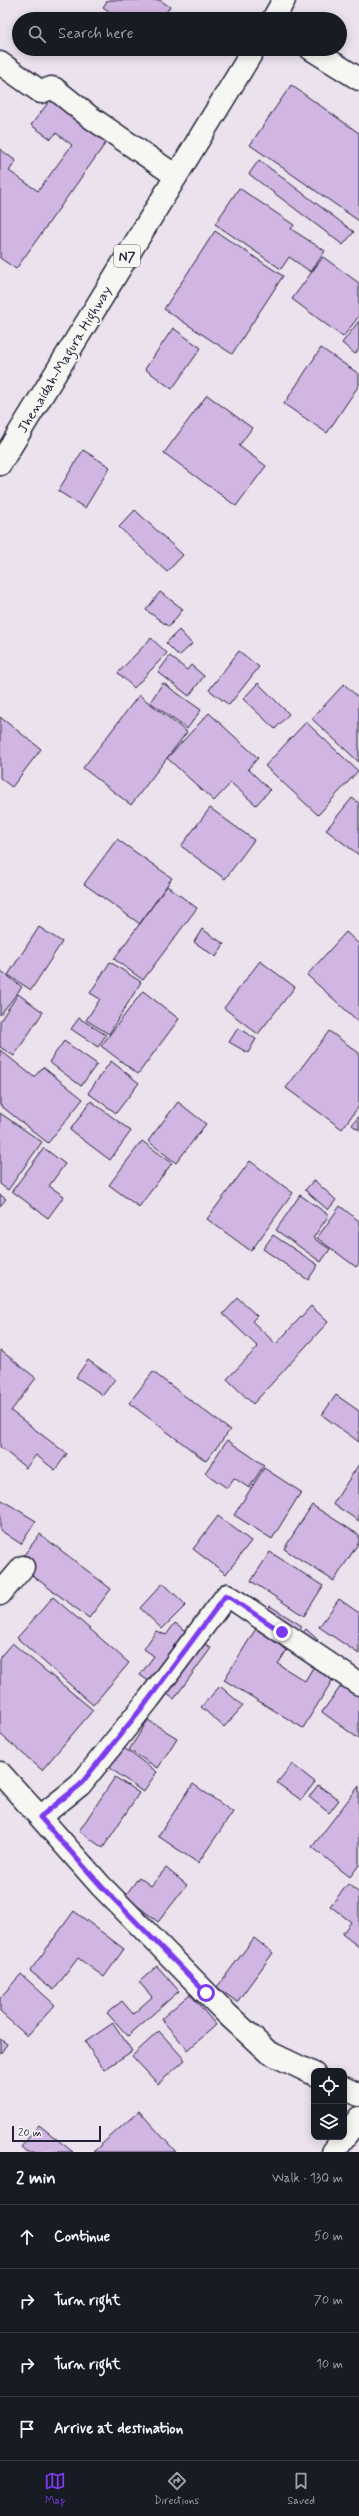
<!DOCTYPE html>
<html lang="en">
<head>
<meta charset="utf-8">
<style>
  body { margin:0; font-family:Mynerve,sans-serif; background:#20242c; color:#f1f3f6 }
  .controls { position:absolute; right:12px; bottom:12px; display:grid; overflow:hidden; border-radius:8px; box-shadow:0 2px 10px #0003 }
  .controls button { width:36px; height:36px; display:grid; place-items:center; padding:0; border:0; border-bottom:1px solid #363941; background:#171b24; color:#f1f3f6; font:20px sans-serif }
  .scale { position:absolute; left:12px; bottom:10px; width:89px; box-sizing:border-box; padding-left:4px; border:2px solid #22223b; border-top:0; font-size:11px; line-height:14px; white-space:nowrap; color:#22223b; -webkit-text-stroke:3px #f6f6f2; paint-order:stroke }
  .stop { position:absolute; width:12px; height:12px; margin:-9px; border:3px solid #7c3aed; border-radius:50%; background:#fff }
  .stop.end { background:#7c3aed; border-color:#fff; box-shadow:0 1px 4px #0008 }
  .list { margin:0; padding:0; list-style:none }
  h2 { display:flex; justify-content:space-between; align-items:center; height:52px; margin:0; padding:0 16px; font-size:17px }
  h2 small { font-size:13px; font-weight:400; color:#9ea1a6 }
  .list li { display:grid; grid-template-columns:26px 1fr auto; gap:12px; align-items:center; box-sizing:border-box; height:64px; padding:0 16px; border-top:1px solid #363941 }
  .list b { display:block; font-size:15px; white-space:nowrap }
  .list em { font-size:13px; font-style:normal; color:#9ea1a6 }
  .icon { flex:none; width:22px; height:22px; fill:none; stroke:currentColor; stroke-width:2; stroke-linecap:round; stroke-linejoin:round }
  .map { position:relative; flex:none; width:359px; height:2152px; overflow:hidden }
  .search { position:absolute; background:#171b24; box-shadow:0 2px 10px #0003; left:12px; right:12px; top:12px; height:44px; display:flex; align-items:center; gap:10px; box-sizing:border-box; padding:0 14px; border-radius:22px; color:#9ea1a6; font-size:15px }
  .sheet { height:308px; background:#171b24 }
  nav { display:flex; justify-content:space-around; align-items:center; box-sizing:border-box; height:56px; border-top:1px solid #363941; background:#171b24; font-size:11px; color:#9ea1a6 }
  nav a { display:grid; justify-items:center; gap:2px }
  nav .on { color:#7c3aed }
  .map>svg:first-child { display:block }
</style>
</head>
<body>
<div class="map">
<svg width="359" height="2152" viewBox="0 0 359 2152">
  <rect width="100%" height="100%" fill="#ebe2ee"/>
  <filter id="ink" filterUnits="userSpaceOnUse"><feTurbulence type="fractalNoise" baseFrequency=".025" numOctaves="2"/><feDisplacementMap in="SourceGraphic" scale="8" xChannelSelector="R" yChannelSelector="G"/><feConvolveMatrix kernelMatrix="1 2 1 2 8 2 1 2 1" color-interpolation-filters="sRGB"/></filter>
  <g filter="url(#ink)">
    <path fill="#d1b5e3" stroke="#22223b" d="M108 0H160L170 7 161 19H120L103 7Z
      M291 85 359 133V221L250 145Z
      M55 94 110 137 16 269 0 258V149L16 161 9 171 38 191 72 145 56 133 51 139 31 125Z
      M259 160 354 232 343 245 249 174Z
      M239 188 294 225 291 229 325 251 311 272 289 257 281 269 215 224Z
      M215 231 283 276 232 354 164 309Z
      M323 257 359 283V316L343 337 292 299Z
      M359 321V349L355 354 342 343Z
      M173 328 201 348 172 389 145 369Z
      M321 348 359 374V385L327 433 284 404Z
      M207 395 252 428 239 446 266 466 236 506 164 453Z
      M83 450 110 467 85 508 58 491Z
      M135 510 183 555 167 572 119 527Z
      M160 592 183 609 169 627 146 610Z
      M179 630 192 644 179 656 166 643Z
      M151 638 167 653 134 688 118 673Z
      M239 651 259 667 229 705 209 690Z
      M170 656 187 670 191 665 204 676 189 696 158 672Z
      M163 683 201 710 187 729 150 702Z
      M258 683 289 714 275 729 243 699Z
      M344 684 359 698V762L312 719Z
      M139 695 187 732 131 805 83 768Z
      M209 713 258 758 248 769 270 790 256 805 231 783 214 801 167 758Z
      M0 717 41 749 12 787 0 778Z
      M306 722 358 771 318 815 265 766Z
      M352 798 359 803V855L326 830Z
      M210 808 254 840 225 879 181 846Z
      M117 839 172 878 140 924 84 884Z
      M167 886 197 908 143 980 114 959Z
      M39 927 62 942 31 990 8 975Z
      M202 929 224 944 216 957 194 942Z
      M346 932 359 944V1022L307 975Z
      M260 961 295 987 258 1034 224 1008Z
      M110 962 141 982 109 1034 86 1020 100 999 90 993Z
      M0 970 22 987 0 1015Z
      M143 991 179 1019 138 1074 101 1046Z
      M18 994 43 1012 14 1056 0 1047V1021Z
      M79 1018 106 1035 98 1047 71 1029Z
      M238 1028 256 1039 248 1053 229 1042Z
      M329 1031 359 1053V1106L342 1129 286 1088Z
      M64 1041 97 1064 81 1086 49 1062Z
      M0 1050 34 1077 43 1067 83 1099 48 1143 0 1105Z
      M111 1061 139 1083 116 1113 88 1093Z
      M91 1101 131 1131 110 1160 70 1130Z
      M178 1102 206 1124 176 1163 148 1141Z
      M0 1113 42 1142 8 1190 0 1184Z
      M359 1116V1130L352 1125Z
      M142 1141 172 1163 139 1207 109 1185Z
      M44 1148 65 1164 49 1186 64 1196 48 1218 12 1191Z
      M250 1161 293 1193 251 1251 207 1219Z
      M314 1180 336 1200 328 1210 305 1190Z
      M0 1195 6 1199 0 1206Z
      M300 1195 329 1215 313 1238 330 1249 321 1262 276 1230Z
      M340 1206 359 1221V1263L356 1267 317 1238Z
      M273 1235 318 1265 308 1280 263 1249Z
      M238 1298 257 1316 252 1321 276 1344 311 1306 328 1322 253 1404 227 1379 258 1347 223 1314Z
      M0 1350 36 1378 11 1411 67 1454 55 1470 36 1455 26 1468 0 1447Z
      M88 1360 115 1379 103 1395 76 1377Z
      M153 1372 230 1430 206 1461 129 1403Z
      M336 1395 359 1411V1442L322 1415Z
      M227 1440 264 1465 249 1488 234 1478 227 1488 205 1473Z
      M359 1464V1521L333 1504Z
      M264 1468 301 1492 272 1539 234 1515Z
      M0 1499 36 1521 21 1544 0 1530Z
      M312 1505 359 1535V1542L334 1581 284 1549Z
      M218 1516 251 1541 226 1574 193 1549Z
      M40 1534 111 1589 89 1618 17 1564Z
      M270 1552 323 1586 304 1616 251 1581Z
      M163 1583 186 1605 162 1629 140 1608Z
      M53 1597 129 1663 93 1705 17 1638Z
      M339 1599 359 1613V1654L319 1627Z
      M270 1606 302 1626 278 1664 305 1681 318 1659 338 1671 303 1728 224 1680Z
      M175 1623 211 1648 174 1699 140 1675 154 1656 144 1649 156 1631 166 1635Z
      M306 1629 318 1640 309 1650 297 1639Z
      M12 1643 93 1710 42 1770 0 1734V1657Z
      M355 1667 359 1670V1739L322 1712Z
      M220 1686 243 1706 224 1727 201 1707Z
      M148 1720 177 1738 158 1768 129 1750Z
      M113 1740 157 1772 143 1792 99 1760Z
      M292 1764 315 1782 301 1800 277 1783Z
      M115 1777 139 1793 103 1848 79 1831Z
      M193 1784 233 1812 198 1863 158 1836Z
      M318 1785 339 1800 329 1813 309 1797Z
      M359 1786V1865L350 1877 312 1847Z
      M166 1868 187 1885 158 1922 125 1896 139 1877 151 1886Z
      M348 1884 359 1893V1947L342 1934 351 1922 330 1906Z
      M74 1911 124 1949 104 1977 78 1958 54 1990 30 1971Z
      M254 1938 273 1953 237 2002 217 1987Z
      M157 1966 179 1991 128 2036 107 2013 122 2001 133 2014 152 1997 139 1982Z
      M21 1974 55 2005 27 2036 0 2012V1998Z
      M190 1994 216 2025 188 2050 161 2019Z
      M113 2023 132 2051 104 2070 85 2042Z
      M159 2031 185 2060 158 2084 132 2056Z
      M0 2039 7 2044 0 2054Z
      M139 2111 176 2152H93Z
      M39 2125 73 2152H27L21 2147Z"/>
    <g fill="none" stroke-linecap="round" stroke-linejoin="round">
      <defs>
        <path id="minor" d="M311 49 359 79
          M0 63 41 92 51 88 55 89 90 117 176 176
          M0 1594 23 1567
          M0 1773 40 1817 80 1785 149 1699 227 1595 359 1684
          M40 1817 101 1886 227 2014 268 2052 314 2074
          M344 2088 359 2095
          M333 2152 359 2118"/>
        <path id="highway" d="M273 19 284 0
          M0 464 254 49"/>
      </defs>
      <use href="#minor" stroke="#22223b" stroke-width="25"/>
      <use href="#highway" stroke="#22223b" stroke-width="25"/>
      <use href="#minor" stroke="#f6f6f2" stroke-width="22"/>
      <use href="#highway" stroke="#f6f6f2" stroke-width="22"/>
    </g>
  </g>
  <g fill="none" stroke-linecap="round" stroke-linejoin="round" filter="url(#ink)">
    <path stroke="#7c3aed" stroke-width="5" d="M206 1993 101 1886 40 1817 80 1785 149 1699 226 1595 282 1632"/>
  </g>
  <g text-anchor="middle" stroke-width="4" stroke-linejoin="round" paint-order="stroke">
    <rect fill="#f6f6f2" stroke="#626272" stroke-width="1" x="114" y="245" width="26" height="22" rx="3"/>
    <g font-size="13" font-weight="bold" fill="#22223b">
      <text x="127" y="261">N7</text>
    </g>
    <g font-size="14" fill="#22223b" stroke="#f6f6f2">
      <text transform="translate(64 359) rotate(-59)" y="5">Jhenaidah-Magura Highway</text>
    </g>
  </g>
</svg>
<div class="controls">
<button><svg class="icon" aria-label="locate" viewBox="0 0 24 24"><circle cx="12" cy="12" r="6"/><path d="M12 2v4M12 18v4M2 12h4M18 12h4"/></svg></button>
<button><svg class="icon" aria-label="layers" viewBox="0 0 24 24"><path d="M12 4l9 5-9 5-9-5zM3 14l9 5 9-5"/></svg></button>
</div>
<div class="scale">20 m</div>
<div class="stop" style="left:206px;top:1993px"></div>
<div class="stop end" style="left:282px;top:1632px"></div>
<div class="search"><svg class="icon" aria-label="search" viewBox="0 0 24 24"><circle cx="10" cy="10" r="6"/><path d="M15 15l6 6"/></svg>Search here</div>
</div>
<section class="sheet">
<h2>2 min<small>Walk · 130 m</small></h2>
<ul class="list">
<li><svg class="icon" aria-label="ahead" viewBox="0 0 24 24"><path d="M12 20V5M6 11l6-6 6 6"/></svg><div><b>Continue</b></div><em>50 m</em></li>
<li><svg class="icon" aria-label="right" viewBox="0 0 24 24"><path d="M7 20v-9h11M14 6l5 5-5 5"/></svg><div><b>Turn right</b></div><em>70 m</em></li>
<li><svg class="icon" aria-label="right" viewBox="0 0 24 24"><path d="M7 20v-9h11M14 6l5 5-5 5"/></svg><div><b>Turn right</b></div><em>10 m</em></li>
<li><svg class="icon" aria-label="arrive" viewBox="0 0 24 24"><path d="M6 21V4h12l-3 4 3 4H6"/></svg><div><b>Arrive at destination</b></div></li>
</ul>
</section>
<nav>
<a class="on"><svg class="icon" aria-label="map" viewBox="0 0 24 24"><path d="M3 6l6-2 6 2 6-2v14l-6 2-6-2-6 2zM9 4v14M15 6v14"/></svg>Map</a>
<a><svg class="icon" aria-label="directions" viewBox="0 0 24 24"><path d="M12 3l9 9-9 9-9-9zM9 14v-3h6M13 9l2 2-2 2"/></svg>Directions</a>
<a><svg class="icon" aria-label="saved" viewBox="0 0 24 24"><path d="M7 4h10v16l-5-4-5 4z"/></svg>Saved</a>
</nav>
</body>
</html>
